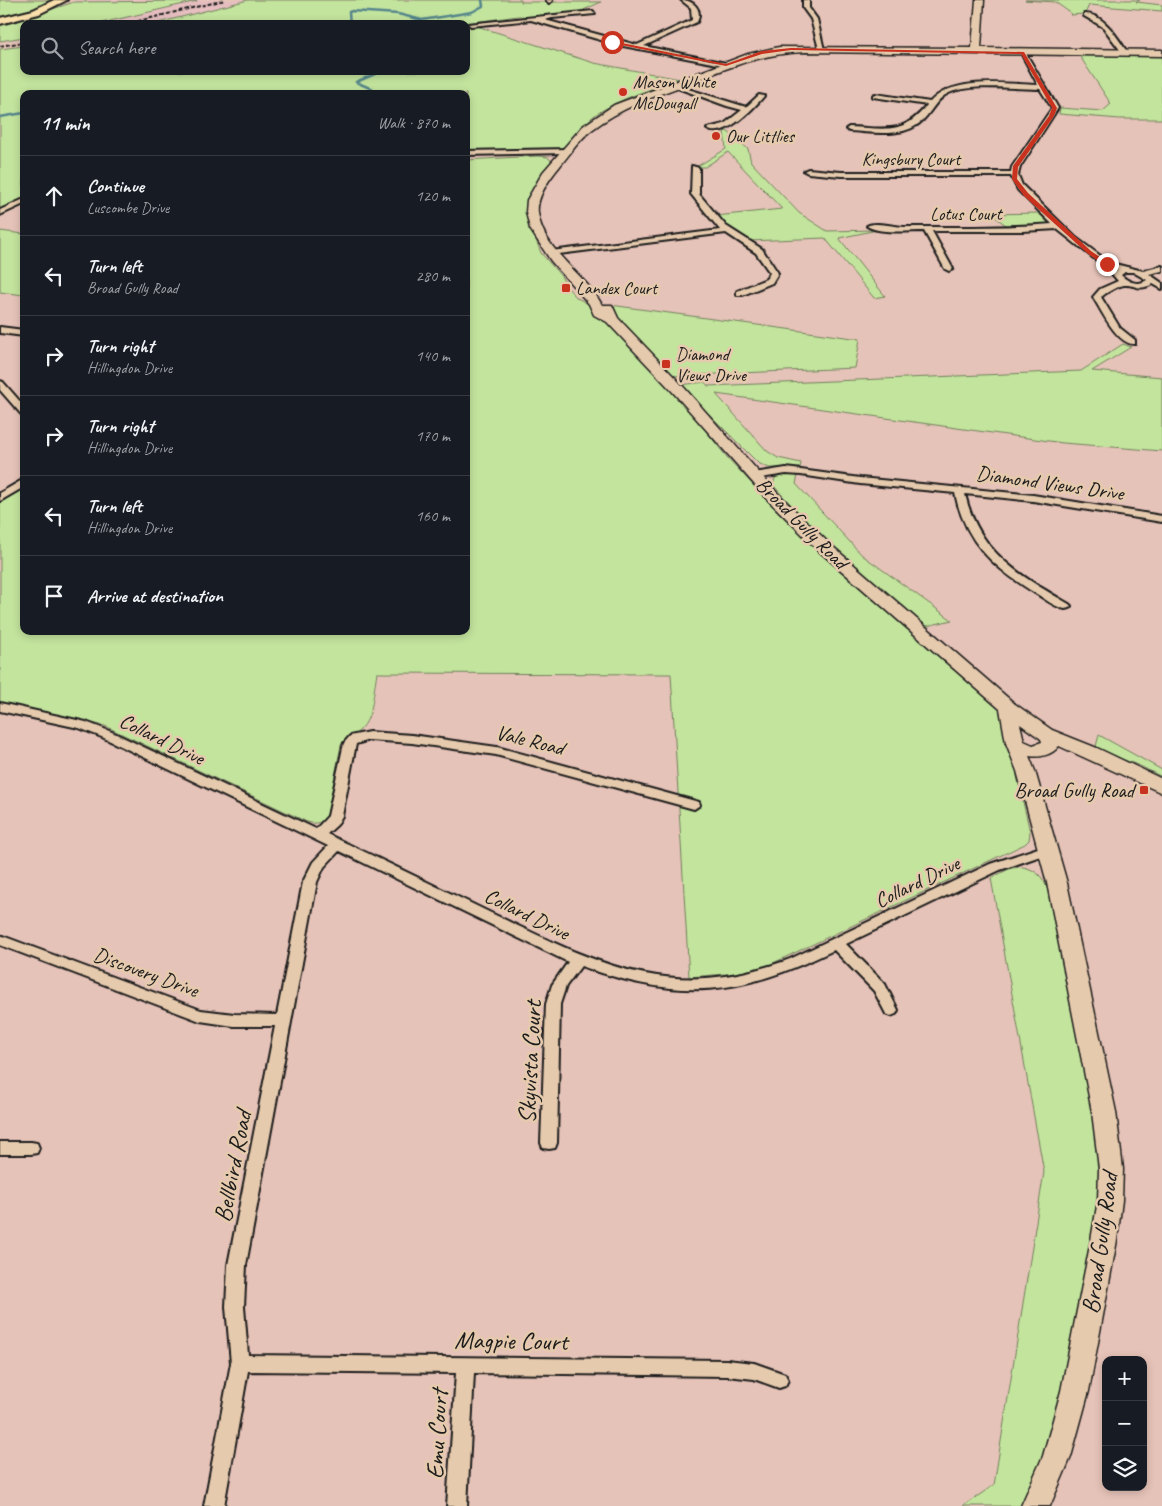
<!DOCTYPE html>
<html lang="en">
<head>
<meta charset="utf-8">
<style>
  body { margin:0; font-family:Caveat,sans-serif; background:#20242c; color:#f1f3f6 }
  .controls { position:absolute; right:15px; bottom:15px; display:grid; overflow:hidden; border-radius:10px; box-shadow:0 2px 8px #0003 }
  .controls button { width:45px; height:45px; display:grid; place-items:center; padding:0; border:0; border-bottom:1px solid #363941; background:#171b24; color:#f1f3f6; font:25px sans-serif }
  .stop { position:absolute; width:15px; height:15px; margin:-11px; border:4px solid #c8321e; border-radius:50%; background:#fff }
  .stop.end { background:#c8321e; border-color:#fff; box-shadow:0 1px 5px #0008 }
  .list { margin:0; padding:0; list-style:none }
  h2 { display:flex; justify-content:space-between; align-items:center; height:65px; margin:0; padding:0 20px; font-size:21px }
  h2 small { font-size:16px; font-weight:400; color:#9ea1a6 }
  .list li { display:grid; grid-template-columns:32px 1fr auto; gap:15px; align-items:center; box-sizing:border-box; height:80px; padding:0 20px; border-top:1px solid #363941 }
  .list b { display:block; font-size:19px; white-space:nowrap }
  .list p { margin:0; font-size:16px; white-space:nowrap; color:#9ea1a6 }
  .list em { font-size:16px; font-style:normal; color:#9ea1a6 }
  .icon { flex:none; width:28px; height:28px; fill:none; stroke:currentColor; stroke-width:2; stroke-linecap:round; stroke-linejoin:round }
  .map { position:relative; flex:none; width:1162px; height:1506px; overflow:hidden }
  .search { position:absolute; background:#171b24; box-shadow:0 2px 8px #0003; left:20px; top:20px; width:450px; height:55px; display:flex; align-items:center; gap:12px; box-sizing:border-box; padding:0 18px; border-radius:10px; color:#9ea1a6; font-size:19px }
  .panel { position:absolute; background:#171b24; box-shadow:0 2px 8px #0003; left:20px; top:90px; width:450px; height:545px; border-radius:10px }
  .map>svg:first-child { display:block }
</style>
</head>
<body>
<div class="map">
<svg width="1162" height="1506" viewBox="0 0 1162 1506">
  <rect width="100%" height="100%" fill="#e6c3b8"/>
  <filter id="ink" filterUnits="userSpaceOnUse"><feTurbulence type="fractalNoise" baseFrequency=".02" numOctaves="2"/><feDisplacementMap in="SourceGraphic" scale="10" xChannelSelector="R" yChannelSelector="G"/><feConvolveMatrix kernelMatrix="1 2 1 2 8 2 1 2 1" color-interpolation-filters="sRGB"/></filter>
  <g filter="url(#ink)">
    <path fill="#e6bec0" d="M76 0H248L154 24H97L194 2H74Z"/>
    <path fill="#c3e49d" stroke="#70805c" d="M0 0H57L34 11 0 20Z
      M248 0H521V2H601L577 13 541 17 518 16 467 23 594 63 680 79C652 89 620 98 595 115 582 125 573 141 559 150L466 153V94H24V198L0 210V49L24 46V71H466V24H154Z
      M1025 0H1140L1136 2 1162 5V11L1089 5 1085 14 1070 15 1072 14 1055 2Z
      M197 1 97 24H24V37L0 41V23L28 17 74 2Z
      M1079 55H1162V119H1120L1059 114 1060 108 1103 111 1111 104Z
      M727 131 748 149 751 162 799 213 827 231 877 230 839 238 885 296 874 298 825 238 748 241 726 227 716 216 782 209 728 152 705 167H696L726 149 724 132Z
      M538 156 548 157 552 162 532 192 529 222 541 253 561 276 567 287 577 298 591 305 604 317 686 406 726 456 781 515 862 589 999 707 1018 761 1017 776 1030 832 1029 840 1025 844 771 964 738 973 689 977 671 674 377 673C373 691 374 717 360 730 354 736 346 737 341 745L327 815C323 824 315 824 307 822L105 726 0 702V503L24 486V631H466V160Z
      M1040 213 1049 221 1048 225 1010 228 991 214Z
      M0 231 24 234V295L0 292Z
      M603 304 860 339 855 368 671 376 623 326 609 307Z
      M1123 344 1131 347 1092 371 1162 377V451L1063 443 716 394 767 451 778 458 801 463 800 468H769L758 463 680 385 705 382 708 386 1081 371Z
      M782 475H798L796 484 862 555 952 620 923 627 816 532 773 485 775 478Z
      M1099 735 1162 770V777L1138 765 1095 750Z
      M1023 867C1037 870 1043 877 1048 890L1096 1117 1102 1188 1052 1439 1022 1506H963L994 1485 1044 1172 991 878 1011 868Z"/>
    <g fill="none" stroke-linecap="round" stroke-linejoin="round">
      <path stroke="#56868c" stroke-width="2.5" d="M350 24 349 12 352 11 398 14 422 20 472 12 483 6 482 0
        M317 71H344
        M373 94 372 89 356 82 382 71
        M0 117 24 113"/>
      <defs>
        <path id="street" d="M546 0H552V1L549 3Z
          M681 0C694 0 703 10 697 22L644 46 726 63 729 65 728 66 618 45 531 20 471 26 468 24 593 11 595 14 552 18 545 20 637 45 692 20 691 8Z
          M803 0H809V8L817 19 824 50 819 49 811 19 803 8Z
          M1084 14C1104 13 1118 39 1128 53L1127 54H1123L1103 27 1084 16Z
          M1020 51 1025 52 1058 108 1020 167 1018 175 1022 185 1075 237 1102 257 1115 264 1143 271 1162 266V271L1149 274 1162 283V289L1153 284C1137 292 1136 284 1124 285 1117 286 1106 293 1101 297L1120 328 1135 340V344C1118 346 1101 310 1093 297L1100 289 1118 281 1112 274 1118 269 1096 260 1057 229 1023 231H932L953 269 949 271 945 269 924 231C909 231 879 234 867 226 875 221 895 227 905 227 954 227 1003 228 1052 224L1018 190 1011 176H841L808 173 804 171 808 169 841 172H1011L1012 167 1052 108 1040 89C1016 89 970 83 949 93 937 98 932 111 923 120 905 139 872 132 849 131L846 129 849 127C885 128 903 136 927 105L873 97V95L875 94 930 102C953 76 1006 84 1038 85ZM1125 272H1133L1147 280C1138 286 1128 282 1121 275Z
          M672 84 746 107 759 95 764 96C754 108 724 140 707 129L708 128 724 124 742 110 727 106 672 86Z
          M569 149 570 151 566 153 466 155V151Z
          M692 166 699 168V194L726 226 762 249 778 273 772 283 743 295H737V291L766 279 770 273 756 253 726 233 551 255 547 253 551 251 720 230 691 194Z
          M24 199V204L0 215V210Z
          M0 327 24 330V336L0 333Z
          M0 381 3 382 24 406V415L21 414 0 390Z
          M786 468 860 478 1033 495 1162 516V522L1033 501 965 494C979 554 1020 575 1069 604L1071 606 1069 608 1065 609C1054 607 1044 598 1035 593 993 567 965 542 955 493L860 484 801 475 786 474 754 479 749 476 754 473Z
          M24 479V487L0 501V493Z
          M0 703 86 722 112 732 316 829 328 816 344 743 350 736 369 732 412 735 497 747 699 802 700 805 694 809 496 755 412 743 369 740 356 744 342 816 337 825 327 834C382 860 436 886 491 913 599 964 669 1004 790 959L990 864 1047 845 1052 846 1054 849 1052 852 1000 870 846 944 885 984 898 1010 896 1014 891 1016 886 1014 874 991 834 950C739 996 682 1002 581 966L566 986 560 1004 557 1143 555 1148 549 1149 543 1148 541 1143 546 1004 552 985 568 962 339 851 324 867 317 882 246 1265 244 1307 248 1355 727 1360 754 1363 785 1374 788 1380 785 1386 779 1388 754 1379 727 1376 474 1373 467 1506H447L456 1373 248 1371 224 1506H204L231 1363 226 1307 228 1265 275 1026H234L200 1021 0 945V935L201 1010 234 1014 277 1015 303 882 313 862 328 846 104 738 79 728 0 711Z
          M0 1142H31L37 1143 39 1148 37 1153 31 1154H0Z"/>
        <path id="secondary" d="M976 0H984L981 48 1162 50V56L805 52C758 54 728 68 685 85 652 97 621 108 593 129 580 138 570 154 560 166 550 178 536 197 538 213 543 252 586 274 602 305H612L618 318 681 384 779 495 831 545 1015 704 1052 730 1097 748 1162 779V793L1059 746C1052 755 1040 758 1029 756L1035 771 1067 883 1116 1112 1123 1169 1122 1200 1117 1240 1089 1391 1071 1457 1050 1506H1021L1043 1456 1061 1391 1091 1240 1098 1200 1099 1169 1092 1112 1047 883 1017 771 1006 743 1000 709 819 551 769 501 671 390 607 322 594 315 589 304 551 261 530 229 526 212 527 200 543 172 583 126 614 105 748 54 779 47 972 48ZM1020 724 1041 739 1042 742 1033 745 1024 741Z"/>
        <path id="primary" d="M54 0H67L39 14 0 24V18L33 10Z"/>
      </defs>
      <use href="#street" stroke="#1c1c1c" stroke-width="4"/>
      <use href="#secondary" stroke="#1c1c1c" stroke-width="3"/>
      <use href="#primary" stroke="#1c1c1c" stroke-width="4"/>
      <use href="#street" fill="#e6caad" fill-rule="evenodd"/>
      <use href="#secondary" fill="#e6caad" fill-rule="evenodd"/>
      <use href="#primary" fill="#f8deab" fill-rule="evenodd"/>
      <path stroke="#1c1c1c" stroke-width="2" stroke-dasharray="4 2" stroke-linecap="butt" d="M126 24 225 0
        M0 46 24 42"/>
    </g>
  </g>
  <path fill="#c8321e" d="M612 41 726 64 762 51 791 48 1024 52 1057 108 1054 116 1018 167 1017 179 1028 193 1091 251 1110 264 1105 266 1087 253 1024 196 1012 179 1013 166 1049 116 1052 108 1021 54 791 50 762 54 726 66 611 43Z"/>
  <g fill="#c8321e" stroke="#e6caad" stroke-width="2">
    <circle cx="623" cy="92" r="5"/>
    <circle cx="716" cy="136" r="5"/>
    <rect x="561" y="283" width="10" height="10" rx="2.5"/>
    <rect x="661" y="359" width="10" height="10" rx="2.5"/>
    <rect x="1139" y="785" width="10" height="10" rx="2.5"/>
  </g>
  <g text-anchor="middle" stroke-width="5" stroke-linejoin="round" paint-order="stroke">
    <g font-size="18" fill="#1c1c1c" stroke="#e6caad" text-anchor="start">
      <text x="633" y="88">Mason White<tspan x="633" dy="21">McDougall</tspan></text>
      <text x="726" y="142">Our Littlies</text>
      <text x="576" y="294">Landex Court</text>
      <text x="676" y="360">Diamond<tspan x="676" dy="21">Views Drive</tspan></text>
    </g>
    <g font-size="18" fill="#1c1c1c" stroke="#e6caad">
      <text x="911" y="165">Kingsbury Court</text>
      <text x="966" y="220">Lotus Court</text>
    </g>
    <g font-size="21" fill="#1c1c1c" stroke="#e6caad">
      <text transform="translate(1050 483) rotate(8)" y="7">Diamond Views Drive</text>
      <text transform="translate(802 523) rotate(45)" y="7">Broad Gully Road</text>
      <text transform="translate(162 739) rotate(26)" y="7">Collard Drive</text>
      <text transform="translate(530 740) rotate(14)" y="7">Vale Road</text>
      <text transform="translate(917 882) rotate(-26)" y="7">Collard Drive</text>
      <text transform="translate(527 914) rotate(26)" y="7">Collard Drive</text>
      <text transform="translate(146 972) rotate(20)" y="7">Discovery Drive</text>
    </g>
    <g font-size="21" fill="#1c1c1c" stroke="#e6caad" text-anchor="end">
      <text x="1134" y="797">Broad Gully Road</text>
    </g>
    <g font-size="25" fill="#1c1c1c" stroke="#e6caad">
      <text transform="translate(529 1062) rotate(-87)" y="9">Skyvista Court</text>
      <text transform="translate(232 1166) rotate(-79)" y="9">Bellbird Road</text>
      <text transform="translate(1099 1243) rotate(-82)" y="9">Broad Gully Road</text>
      <text transform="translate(511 1340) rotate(1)" y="9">Magpie Court</text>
      <text transform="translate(436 1434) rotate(-87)" y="9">Emu Court</text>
    </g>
  </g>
</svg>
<div class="controls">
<button>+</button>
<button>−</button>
<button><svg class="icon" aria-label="layers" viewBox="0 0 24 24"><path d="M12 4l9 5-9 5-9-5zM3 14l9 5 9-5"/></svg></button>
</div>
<div class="stop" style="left:612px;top:42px"></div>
<div class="stop end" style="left:1107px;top:264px"></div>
<div class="search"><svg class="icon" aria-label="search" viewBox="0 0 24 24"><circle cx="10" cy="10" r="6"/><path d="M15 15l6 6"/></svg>Search here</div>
<section class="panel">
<h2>11 min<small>Walk · 870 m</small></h2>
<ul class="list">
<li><svg class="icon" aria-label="ahead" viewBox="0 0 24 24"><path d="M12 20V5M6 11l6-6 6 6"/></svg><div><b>Continue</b><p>Luscombe Drive</p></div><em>120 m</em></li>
<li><svg class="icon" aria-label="left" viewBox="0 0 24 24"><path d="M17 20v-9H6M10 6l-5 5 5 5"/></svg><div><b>Turn left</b><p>Broad Gully Road</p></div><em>280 m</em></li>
<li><svg class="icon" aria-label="right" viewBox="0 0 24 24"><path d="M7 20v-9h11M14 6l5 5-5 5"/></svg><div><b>Turn right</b><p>Hillingdon Drive</p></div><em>140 m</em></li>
<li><svg class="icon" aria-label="right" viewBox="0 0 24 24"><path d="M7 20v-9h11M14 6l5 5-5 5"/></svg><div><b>Turn right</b><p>Hillingdon Drive</p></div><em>170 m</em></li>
<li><svg class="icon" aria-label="left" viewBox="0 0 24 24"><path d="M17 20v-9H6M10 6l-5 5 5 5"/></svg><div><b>Turn left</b><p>Hillingdon Drive</p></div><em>160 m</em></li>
<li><svg class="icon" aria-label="arrive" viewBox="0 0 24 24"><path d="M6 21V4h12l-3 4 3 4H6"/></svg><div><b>Arrive at destination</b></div></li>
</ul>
</section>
</div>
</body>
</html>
